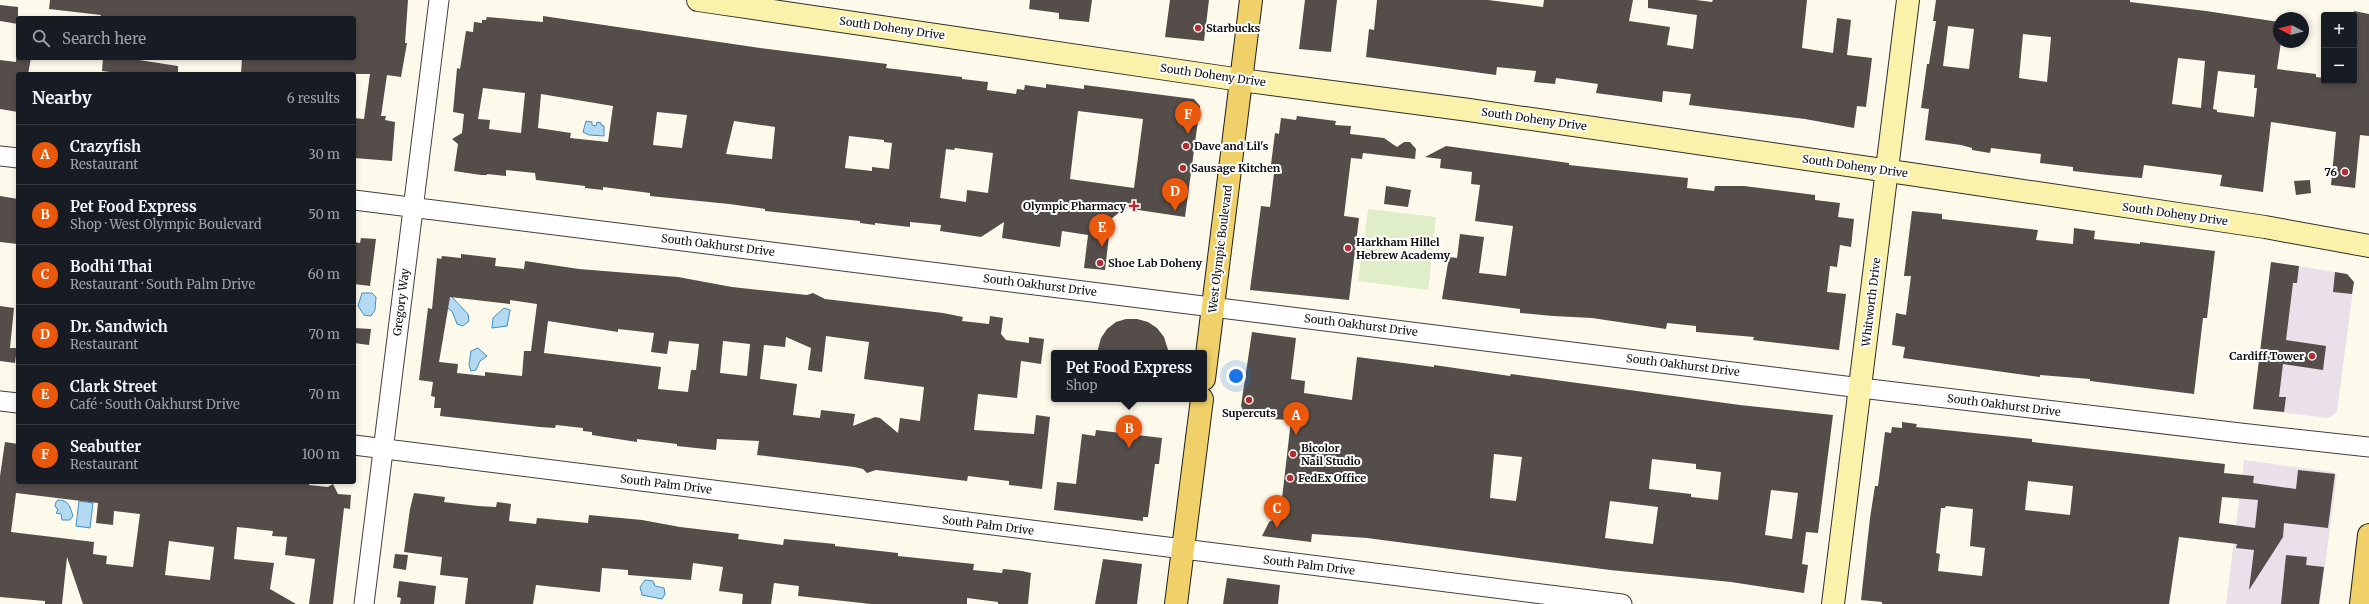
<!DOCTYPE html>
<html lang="en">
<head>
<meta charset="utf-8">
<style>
  body { margin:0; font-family:Merriweather,serif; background:#242831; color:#f1f3f6 }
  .controls { position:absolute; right:12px; top:12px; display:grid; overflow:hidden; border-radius:4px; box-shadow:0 2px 6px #0003 }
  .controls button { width:36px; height:36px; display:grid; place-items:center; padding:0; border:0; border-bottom:1px solid #363941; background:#171b24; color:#f1f3f6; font:20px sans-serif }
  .compass { position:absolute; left:2273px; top:12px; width:36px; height:36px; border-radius:50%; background:#171b24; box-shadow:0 2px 6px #0003; rotate:277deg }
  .you { position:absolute; left:1236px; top:376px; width:14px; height:14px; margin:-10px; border:3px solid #fff; border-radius:50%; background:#1a73e8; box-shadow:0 0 0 6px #1a73e833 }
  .badge { display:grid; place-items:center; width:26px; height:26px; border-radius:50%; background:#ea580c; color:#fff; font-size:13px; font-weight:700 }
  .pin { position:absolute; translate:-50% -33px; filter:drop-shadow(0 1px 2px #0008) }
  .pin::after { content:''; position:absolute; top:21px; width:14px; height:12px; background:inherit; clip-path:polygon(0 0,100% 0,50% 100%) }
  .popup { position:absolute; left:1051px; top:350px; width:156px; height:52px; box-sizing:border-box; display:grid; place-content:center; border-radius:4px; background:#171b24; filter:drop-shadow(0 1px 3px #0005); font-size:13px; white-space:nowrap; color:#9ea1a6 }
  .popup b { font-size:15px; color:#f1f3f6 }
  .popup::after { content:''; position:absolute; left:50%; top:100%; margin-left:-8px; border:8px solid transparent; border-top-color:#171b24 }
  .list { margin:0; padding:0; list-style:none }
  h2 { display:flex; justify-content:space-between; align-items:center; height:52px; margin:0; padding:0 16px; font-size:17px }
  h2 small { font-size:13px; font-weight:400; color:#9ea1a6 }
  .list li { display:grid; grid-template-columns:26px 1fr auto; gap:12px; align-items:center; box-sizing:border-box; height:60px; padding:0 16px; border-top:1px solid #363941 }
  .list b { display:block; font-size:15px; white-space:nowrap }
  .list p { margin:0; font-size:13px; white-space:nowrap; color:#9ea1a6 }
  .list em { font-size:13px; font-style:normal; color:#9ea1a6 }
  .icon { flex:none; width:22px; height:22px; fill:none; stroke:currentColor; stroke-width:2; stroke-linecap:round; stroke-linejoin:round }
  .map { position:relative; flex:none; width:2369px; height:604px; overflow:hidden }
  .search { position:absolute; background:#171b24; box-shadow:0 2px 6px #0003; left:16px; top:16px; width:340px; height:44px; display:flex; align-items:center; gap:10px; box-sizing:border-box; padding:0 14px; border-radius:4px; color:#9ea1a6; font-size:15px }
  .panel { position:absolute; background:#171b24; box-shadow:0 2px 6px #0003; left:16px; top:72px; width:340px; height:412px; border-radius:4px }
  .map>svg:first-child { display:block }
</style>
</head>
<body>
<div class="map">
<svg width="2369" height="604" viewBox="0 0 2369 604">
  <rect width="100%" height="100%" fill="#fefaeb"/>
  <path fill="#e9e0ea" d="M2271 262 2347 274 2354 282 2337 412 2328 418 2253 409Z
    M2244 460 2333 472 2337 475 2320 604H2226Z"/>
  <path fill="#e0edc9" d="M1368 209 1436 217 1432 250 1364 242Z
    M1363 248 1432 256 1428 290 1358 281Z"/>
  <path fill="#b3daf2" stroke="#3f8ec5" d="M586 121 592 122V125L596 126 597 122 601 123V125L604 126V136L589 135 583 132Z
    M362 293H372L376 297 375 310 371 316 364 315 358 306Z
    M450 295 468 314 469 321 463 326 457 324 452 311 440 303Z
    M504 308 510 310 507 326 492 328 493 318Z
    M478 348 487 356 480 361 476 370 471 371 469 365 471 351Z
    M58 500C69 500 70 507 73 516L70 520H62L61 514 56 513 58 510 55 506 56 502Z
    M79 501 93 503 90 528 76 526Z
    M645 580 653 581 655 586 664 588 665 594 662 599 642 595 640 587Z"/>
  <path fill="#544d49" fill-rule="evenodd" d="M50 0H408L405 43H407L401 77 387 75 381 116H386L385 120 395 122 392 161 354 158V118L364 119 370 74H241L242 58H354V18H225L211 16V18H100L101 15 49 9Z
    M1030 0H1092L1089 22 1059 19V13L1029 9Z
    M1170 0H1209L1204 41 1165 37Z
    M1305 0H1337L1331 52 1299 49Z
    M1377 0H1488L1543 7 1544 0H1633L1629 21 1670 27 1667 45 1693 49 1697 15 1648 8V0H1696L1712 2 1713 0H1807L1802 48 1833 53 1837 18 1851 20 1847 55 1872 58 1866 107 1857 106 1854 128 1805 119 1689 105 1691 94 1663 91 1662 102 1596 93 1598 84 1556 78 1555 84 1534 82 1536 71 1497 67 1496 75 1366 57 1369 29 1374 30Z
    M1936 0H2130V2L2206 11 2279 22V42H2281L2277 69 2316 74V77L2324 78V81H2354V11L2369 14V136L2360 135 2355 188 2331 185 2336 132 2271 122 2263 192 2220 186 2222 175 2144 165 2142 178 2108 175 2073 171V167L2040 163 2041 154 1991 148 1990 153 1972 150V148L1961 145 1925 140 1929 109 1921 108 1927 64H1929L1936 21H1933ZM1948 26 1974 29 1969 69 1943 66ZM2023 34 2051 37 2047 82 2019 78ZM2178 58 2205 61 2201 108 2172 104ZM2218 71 2255 75 2254 88H2257L2254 117 2217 112V110L2213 109Z
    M0 5 18 7V24L0 21Z
    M543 16 760 48 887 64 886 68 962 77V79L988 82 987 90 1016 94 1017 89 1024 90 1025 85 1046 88V84L1084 89V85L1194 99 1200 106 1185 217 1125 208 1111 219 1105 270 1084 268 1088 235 1062 231 1060 247 1002 238 1004 222 981 237 940 231 941 225 910 222V227L875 223V225L860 223V221L765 211V209L729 204 650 196V193L603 187V190L585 188V186L536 180 535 173 506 170V176L487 174V175H481L454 171 458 144 452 139 462 133 464 114 453 112 457 68 460 69 466 31 473 32 474 22 482 23V20H486L487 17 543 22ZM483 88 525 93 521 133 489 129 490 120 478 119ZM541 94 613 106 608 142 570 138 571 133 538 128ZM1078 111 1143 119 1134 188 1070 179ZM657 112 687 115 682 148 653 145ZM734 121 775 127 772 159 726 154ZM849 136 884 140V142L892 143 889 169 872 167V171L845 168ZM955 148 993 153 988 193 967 190 966 202 940 198 946 149 954 150Z
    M16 58H31L28 74H18V112L0 109V60L16 62Z
    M103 58H126L178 66V74H126L102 71Z
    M1297 116 1336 121 1335 125 1351 126 1350 134 1384 138 1397 147 1404 142H1410L1416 149 1415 159 1363 153 1362 159 1351 158 1344 216 1359 218 1349 300 1250 290 1261 206 1270 207 1274 173 1270 172 1275 133 1279 134 1281 118 1296 120Z
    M1446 146 1569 163V165L1688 178 1687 188 1714 191 1715 186H1744L1815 195V200L1840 203 1838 217 1854 219 1851 247 1840 245 1837 267 1830 266 1827 292 1846 294 1839 350 1753 340 1754 337 1696 332V326L1667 323 1666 329 1592 318 1553 316 1520 313V309L1442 299 1449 257 1457 258 1460 234 1484 237 1479 273 1506 276 1513 226 1475 221 1480 185 1471 184 1472 172 1440 168 1441 159 1425 157Z
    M2310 180 2311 193 2296 195 2294 181Z
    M1386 186 1411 190 1408 207 1384 204Z
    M0 196 18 199V244L0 242Z
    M1912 211 1942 214V219L2038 230 2036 240 2073 244 2074 228 2095 231 2094 239 2140 244V242L2215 251 2207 318H2203L2194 394 2090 381V379L2040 375V377L1903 358 1905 347 1892 345 1896 313 1906 315 1911 276H1904Z
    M361 238 376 239 370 286 354 284V242L360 243Z
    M461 254 496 258 495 266 524 269 525 261 579 269 678 277 732 287 807 295 813 293 825 299 943 313 963 317 962 321 989 324 990 316 1003 318 1001 334 1006 340 1029 343V337L1044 339 1041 364 1021 361 1017 398 978 394 974 430 1034 434 1036 415 1050 417 1042 489 1009 485V481L968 476 967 481 876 470 867 473 863 469 854 467 757 455 759 441 717 439 716 450 696 448 677 446V444L637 439V442L592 435V432L583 431V428L556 425 555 428 540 427 440 416 441 408H434L435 397 431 396 433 382 419 380 428 308 432 309 437 258 441 259 442 256 461 258ZM450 297 510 304V300L537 304 531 351H524L522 376 485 372V376L457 373 458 364 439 362ZM548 321 618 332V329L654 333 651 352 667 354 669 341 699 344 696 370H691L688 392 658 389 661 367 544 353ZM826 336 869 342 864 379 924 387 920 421 900 418 898 433 880 418 875 417 853 426 855 414 821 410 820 418 793 415 797 384 760 379 764 345 785 347 786 337 811 348 808 370 822 372ZM723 341 750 344 747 376 720 373Z
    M2271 262 2299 266 2297 283H2293L2286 340 2326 346 2323 370 2283 364 2279 397H2286L2284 412 2253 409Z
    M2335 272 2347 274 2354 282 2352 294 2333 292Z
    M0 306 14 308 10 348H17L15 363 0 361Z
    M1126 319H1137L1148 322 1157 328 1164 337 1169 353H1097L1101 338 1107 329 1116 322Z
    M354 328 371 329 369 345 354 343Z
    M1252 332 1296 338 1291 379 1305 381 1304 393 1352 400 1357 357 1434 367V365L1510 376 1511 374 1740 405 1833 415 1818 533 1806 532 1802 564 1808 565 1804 593 1731 582 1610 570 1367 538 1312 534 1311 542 1262 536 1269 522 1280 516 1291 420 1253 418 1243 410 1241 406ZM1494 454 1522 457 1516 501 1490 498ZM1652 459 1696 464V469L1721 472 1718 500 1691 497V494L1649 489ZM1771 490 1798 493 1792 539 1765 535ZM1610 501 1658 507 1653 544 1605 538Z
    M1902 422 1917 424 1916 427 2032 439V442L2225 464 2224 473 2254 476 2253 483 2296 489 2298 470 2335 474 2328 528 2284 523 2283 537 2249 590 2254 550 2236 548 2237 544 2179 537 2169 604H1882V602L1861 600 1870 518 1875 486H1878L1885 432 1891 433 1892 427 1902 428ZM2028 481 2073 486 2070 515 2025 510ZM2222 497 2258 500 2255 528 2219 523ZM1946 506 1973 509 1970 546 1985 548 1982 576 1938 571 1940 554 1936 553 1941 508H1945Z
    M1096 430 1162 438 1159 464H1155L1148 517H1143V521L1054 510 1057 482 1076 484 1082 434 1095 436Z
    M5 442 18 444V482H310L309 485 328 487 333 484 338 494 351 495 350 509 344 508 333 604H309L315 559 285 555 287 537 272 536 273 531 237 527 234 559 274 563 270 589 296 604H83L67 557 62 604H45V601L0 597V476ZM16 493 98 503 96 523 113 525 114 511 140 514 133 567 106 564 107 556 93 554 94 542 11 532ZM169 541 214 547 210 580 165 575Z
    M414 493 445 497 444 502 478 506 496 507 497 502 511 504 509 521 536 524 537 518 588 523 589 515 642 520 680 527 739 534 738 539 783 545 784 539 835 544V546L898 553V556L974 564 973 570 1002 573 1003 569 1022 571 1031 573 1028 604H998V602L967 598V604H871L798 596 799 586 774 583 771 604H742L743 594 719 591 723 567 693 563 691 580 628 575V570L602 568 600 592 536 585 533 604H465L468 578 440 575 442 557 404 552 410 509Z
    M395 554 408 555 406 570 393 568Z
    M2286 555 2307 557 2306 565 2324 567 2319 604H2281Z
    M1103 559 1142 564 1137 604H1095Z
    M1227 578 1280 585 1278 604H1223Z
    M399 581 436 586 434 604H400L401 598 397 597Z"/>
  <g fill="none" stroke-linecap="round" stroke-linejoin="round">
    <defs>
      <path id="street" d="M0 156 18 158
        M354 200 1861 388 2240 433 2369 447
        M0 401 18 403
        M354 445 1622 604
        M364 604 439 0"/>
      <path id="secondary" d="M698 0 1241 80 1469 110 1910 174 2265 227 2369 246
        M1833 604 1908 0"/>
      <path id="primary" d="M1204 379 1251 0
        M1176 604 1202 399
        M2361 604 2369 535"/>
    </defs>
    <use href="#street" stroke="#3f3f3f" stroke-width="21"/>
    <use href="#secondary" stroke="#2e2e2e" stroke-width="24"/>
    <use href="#primary" stroke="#1d1d1d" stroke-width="24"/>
    <use href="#street" stroke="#fff" stroke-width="19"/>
    <use href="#secondary" stroke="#faf2aa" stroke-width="22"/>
    <use href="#primary" stroke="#f0d169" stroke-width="22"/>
  </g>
  <g fill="#b32c31" stroke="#fff" stroke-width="1.5">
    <circle cx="1198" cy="28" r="4"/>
    <circle cx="1186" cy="146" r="4"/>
    <circle cx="1183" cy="168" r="4"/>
    <circle cx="2345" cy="172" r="4"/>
    <path d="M1132 200h4v4h4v4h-4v4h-4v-4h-4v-4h4z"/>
    <circle cx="1348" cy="248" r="4"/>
    <circle cx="1100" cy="263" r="4"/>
    <circle cx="2312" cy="356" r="4"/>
    <circle cx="1249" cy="400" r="4"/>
    <circle cx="1293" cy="454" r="4"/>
    <circle cx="1290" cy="478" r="4"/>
  </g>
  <g text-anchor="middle" stroke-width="4" stroke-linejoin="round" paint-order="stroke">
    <g font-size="11" fill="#0c0c0c" stroke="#fff">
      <text transform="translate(892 28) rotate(8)" y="4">South Doheny Drive</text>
      <text transform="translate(1213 75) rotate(8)" y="4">South Doheny Drive</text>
      <text transform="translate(1534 119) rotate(8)" y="4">South Doheny Drive</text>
      <text transform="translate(1855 166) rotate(8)" y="4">South Doheny Drive</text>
      <text transform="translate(2175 214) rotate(8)" y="4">South Doheny Drive</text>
      <text transform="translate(718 245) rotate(7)" y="4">South Oakhurst Drive</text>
      <text transform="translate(1220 249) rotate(-83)" y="4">West Olympic Boulevard</text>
      <text transform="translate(1040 285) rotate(7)" y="4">South Oakhurst Drive</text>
      <text transform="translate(401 302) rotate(-83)" y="4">Gregory Way</text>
      <text transform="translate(1871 302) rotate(-83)" y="4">Whitworth Drive</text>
      <text transform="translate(1361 325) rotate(7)" y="4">South Oakhurst Drive</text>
      <text transform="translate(1683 365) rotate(7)" y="4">South Oakhurst Drive</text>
      <text transform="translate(2004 405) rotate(7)" y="4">South Oakhurst Drive</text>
      <text transform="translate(666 484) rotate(7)" y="4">South Palm Drive</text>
      <text transform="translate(988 525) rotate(7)" y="4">South Palm Drive</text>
      <text transform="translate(1309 565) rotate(7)" y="4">South Palm Drive</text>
    </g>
    <g font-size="11" font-weight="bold" fill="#0c0c0c" stroke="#fff" text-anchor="start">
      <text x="1206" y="32">Starbucks</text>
      <text x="1194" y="150">Dave and Lil's</text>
      <text x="1191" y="172">Sausage Kitchen</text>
      <text x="2337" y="176" text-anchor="end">76</text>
      <text x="1126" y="210" text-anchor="end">Olympic Pharmacy</text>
      <text x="1356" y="246">Harkham Hillel<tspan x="1356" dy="13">Hebrew Academy</tspan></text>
      <text x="1108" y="267">Shoe Lab Doheny</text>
      <text x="2304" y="360" text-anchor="end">Cardiff Tower</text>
      <text x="1249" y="417" text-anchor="middle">Supercuts</text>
      <text x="1301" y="452">Bicolor<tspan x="1301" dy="13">Nail Studio</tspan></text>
      <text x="1298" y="482">FedEx Office</text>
    </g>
  </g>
</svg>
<div class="controls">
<button>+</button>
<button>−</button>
</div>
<svg class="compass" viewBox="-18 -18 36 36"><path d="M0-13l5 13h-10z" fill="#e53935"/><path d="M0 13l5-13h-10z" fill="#9ea1a6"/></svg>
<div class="you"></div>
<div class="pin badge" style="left:1296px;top:435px">A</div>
<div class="pin badge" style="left:1129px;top:448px">B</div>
<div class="popup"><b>Pet Food Express</b>Shop</div>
<div class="pin badge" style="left:1277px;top:528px">C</div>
<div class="pin badge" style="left:1175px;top:211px">D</div>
<div class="pin badge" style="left:1102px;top:247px">E</div>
<div class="pin badge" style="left:1188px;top:134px">F</div>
<div class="search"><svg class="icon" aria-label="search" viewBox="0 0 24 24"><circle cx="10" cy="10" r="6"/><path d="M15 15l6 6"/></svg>Search here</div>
<section class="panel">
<h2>Nearby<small>6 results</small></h2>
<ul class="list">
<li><span class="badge">A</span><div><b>Crazyfish</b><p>Restaurant</p></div><em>30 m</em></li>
<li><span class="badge">B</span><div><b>Pet Food Express</b><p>Shop · West Olympic Boulevard</p></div><em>50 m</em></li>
<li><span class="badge">C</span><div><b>Bodhi Thai</b><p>Restaurant · South Palm Drive</p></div><em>60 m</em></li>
<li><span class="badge">D</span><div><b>Dr. Sandwich</b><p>Restaurant</p></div><em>70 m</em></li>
<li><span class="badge">E</span><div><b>Clark Street</b><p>Café · South Oakhurst Drive</p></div><em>70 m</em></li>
<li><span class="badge">F</span><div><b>Seabutter</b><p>Restaurant</p></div><em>100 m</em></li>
</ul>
</section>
</div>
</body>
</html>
